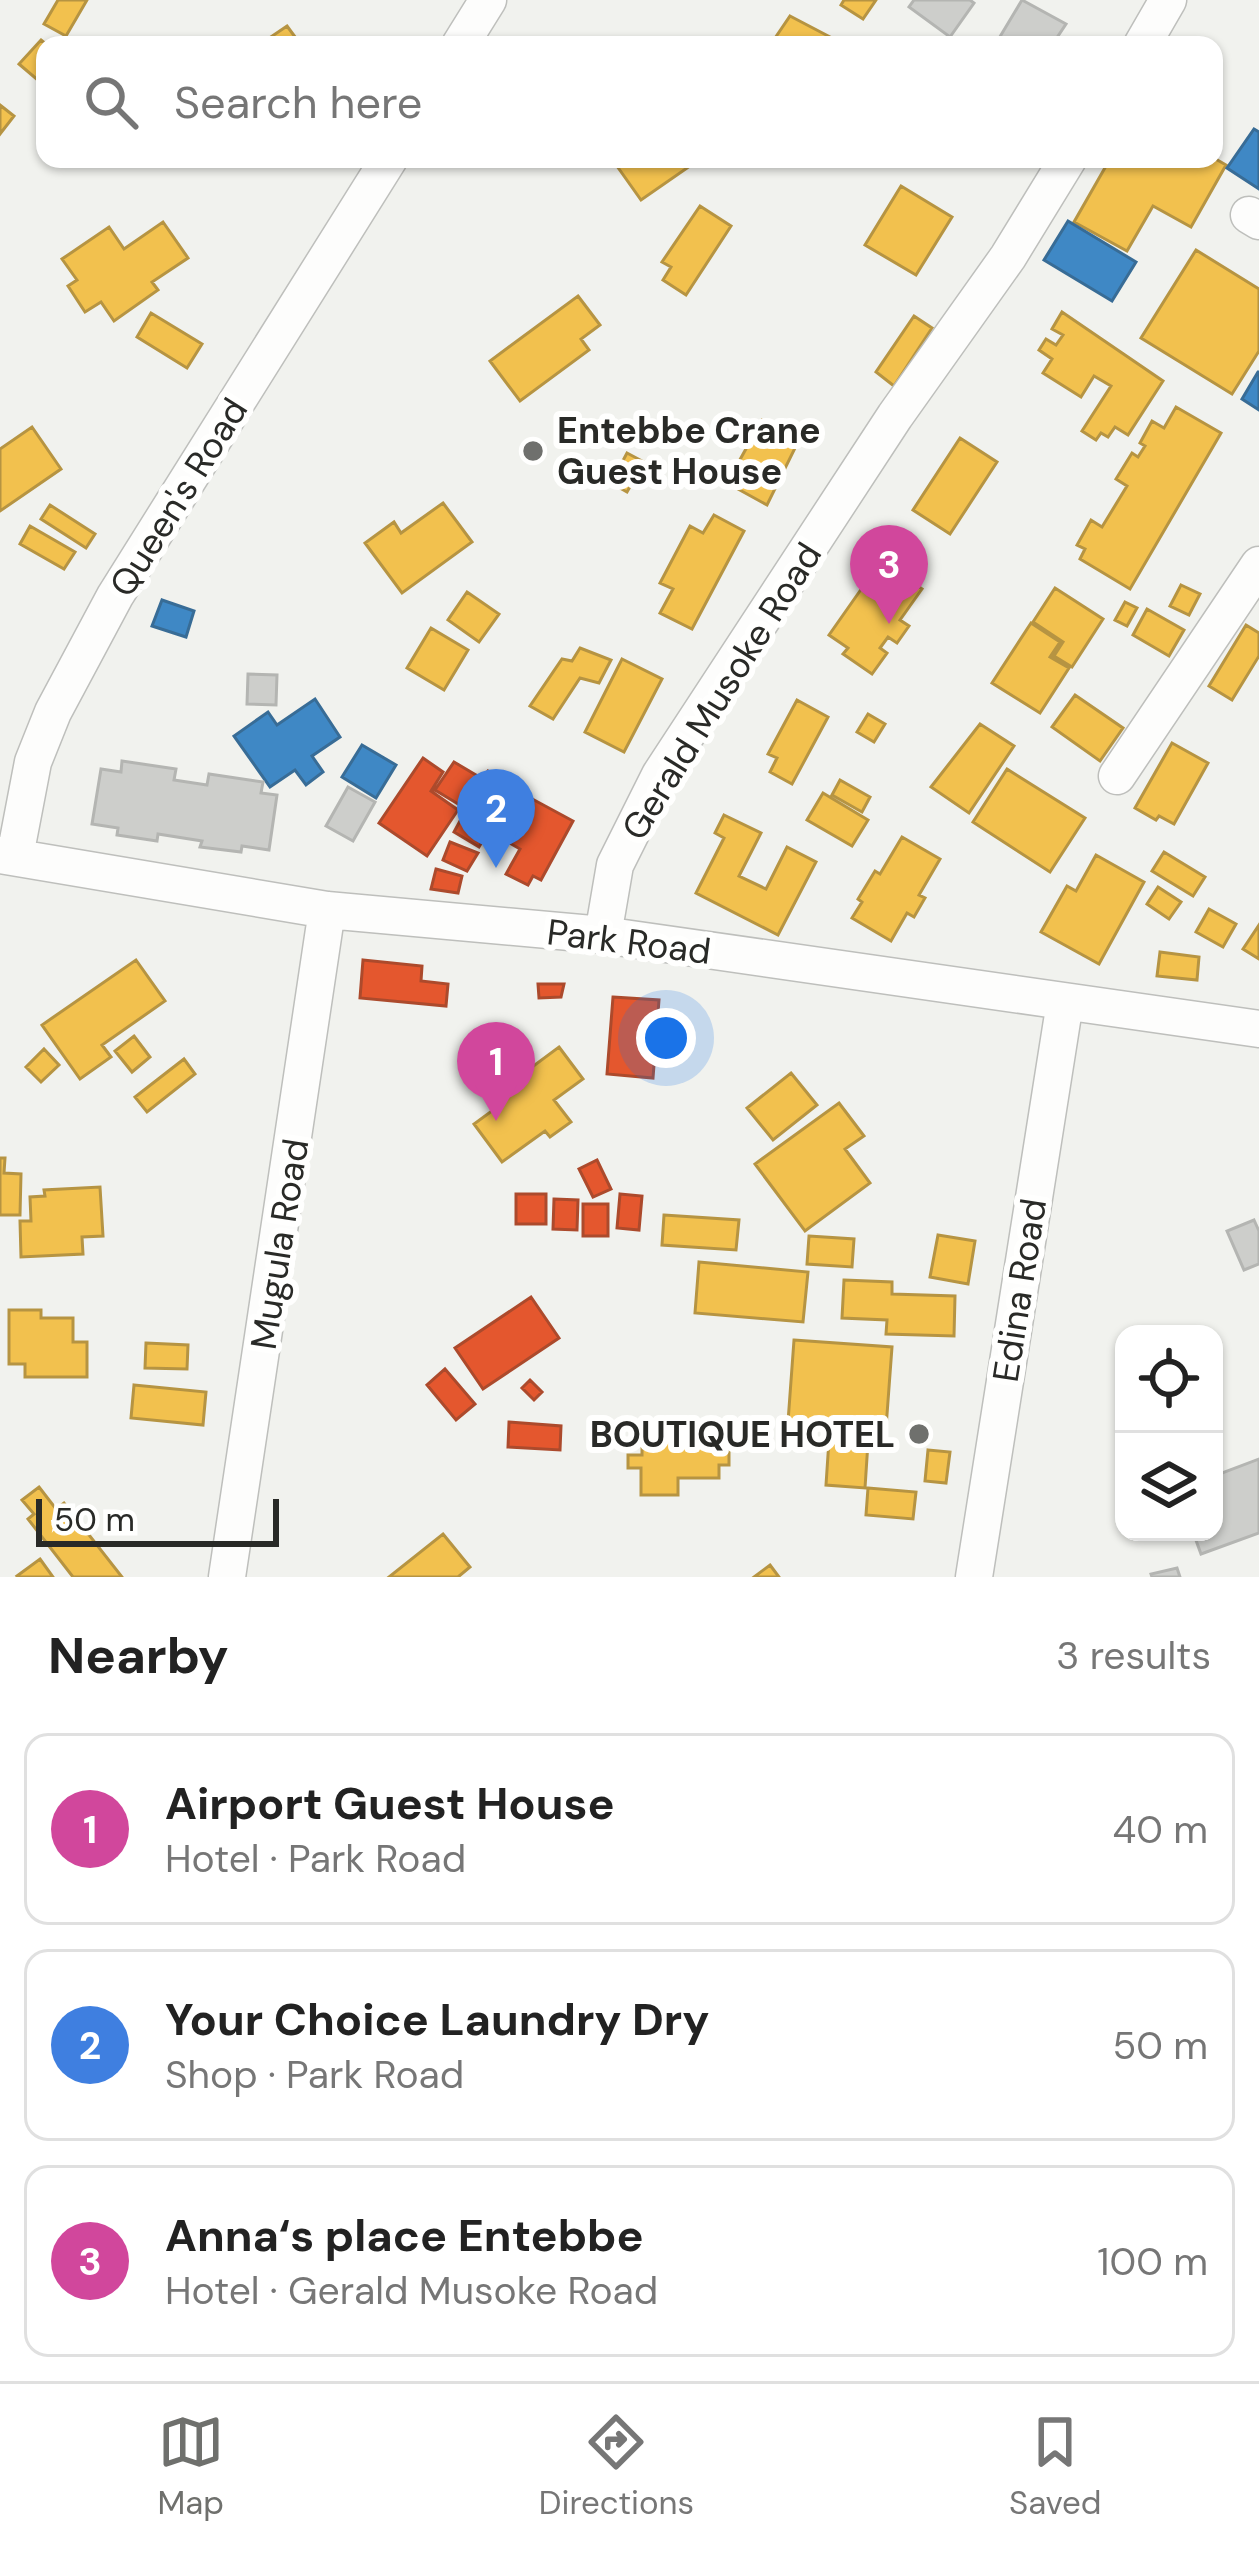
<!DOCTYPE html>
<html lang="en">
<head>
<meta charset="utf-8">
<style>
  body { margin:0; font-family:"DM Sans",sans-serif; background:#f6f6f6; color:#222 }
  .controls { position:absolute; right:36px; bottom:36px; display:grid; overflow:hidden; border-radius:24px; box-shadow:0 3px 9px #0004 }
  .controls button { width:108px; height:108px; display:grid; place-items:center; padding:0; border:0; border-bottom:3px solid #e0e0e0; background:#fff; color:#222; font:60px sans-serif }
  .scale { position:absolute; left:36px; bottom:30px; width:243px; box-sizing:border-box; padding-left:12px; border:6px solid #292a27; border-top:0; font-size:33px; line-height:42px; white-space:nowrap; color:#292a27; -webkit-text-stroke:9px #fffffe; paint-order:stroke }
  .you { position:absolute; left:666px; top:1038px; width:42px; height:42px; margin:-30px; border:9px solid #fff; border-radius:50%; background:#1a73e8; box-shadow:0 0 0 18px #1a73e833 }
  .badge { display:grid; place-items:center; width:78px; height:78px; border-radius:50%; background:#6f706d; color:#fff; font-size:39px; font-weight:700 }
  .pin { position:absolute; translate:-50% -99px; filter:drop-shadow(0 3px 6px #0008) }
  .pin::after { content:''; position:absolute; top:63px; width:42px; height:36px; background:inherit; clip-path:polygon(0 0,100% 0,50% 100%) }
  .list { margin:0; padding:0; list-style:none }
  h2 { display:flex; justify-content:space-between; align-items:center; height:156px; margin:0; padding:0 48px; font-size:51px }
  h2 small { font-size:39px; font-weight:400; color:#767676 }
  .list li { display:grid; grid-template-columns:78px 1fr auto; gap:36px; align-items:center; box-sizing:border-box; height:192px; margin:0 24px 24px; padding:0 24px; border:3px solid #e0e0e0; border-radius:24px }
  .list b { display:block; font-size:45px; white-space:nowrap }
  .list p { margin:0; font-size:39px; white-space:nowrap; color:#767676 }
  .list em { font-size:39px; font-style:normal; color:#767676 }
  .icon { flex:none; width:66px; height:66px; fill:none; stroke:currentColor; stroke-width:2; stroke-linecap:round; stroke-linejoin:round }
  .map { position:relative; flex:none; width:1259px; height:1577px; overflow:hidden }
  .search { position:absolute; background:#fff; box-shadow:0 3px 9px #0004; left:36px; right:36px; top:36px; height:132px; display:flex; align-items:center; gap:30px; box-sizing:border-box; padding:0 42px; border-radius:24px; color:#767676; font-size:45px }
  .sheet { height:804px; background:#fff }
  nav { display:flex; justify-content:space-around; align-items:center; box-sizing:border-box; height:168px; border-top:3px solid #e0e0e0; background:#fff; font-size:33px; color:#767676 }
  nav a { display:grid; justify-items:center; gap:6px }
  nav .on { color:#6f706d }
  .map>svg:first-child { display:block }
</style>
</head>
<body>
<div class="map">
<svg width="1259" height="1577" viewBox="0 0 1259 1577">
  <rect width="100%" height="100%" fill="#f1f2ee"/>
  <path fill="#f2c14e" stroke="#b69442" stroke-width="3" d="M58 0H87L66 36 44 24Z
    M844 0H876L863 19 841 5Z
    M790 16 830 37 824 45H779L773 41Z
    M287 26 301 45H259Z
    M41 40 47 45 45 77 40 82 19 64Z
    M0 105 14 116 0 134Z
    M1214 158 1226 165 1191 227 1153 206 1127 251 1074 222 1110 159Z
    M612 159H700L641 200Z
    M901 186 952 217 916 275 865 245Z
    M700 206 731 226 686 295 663 280 671 267 662 262Z
    M163 222 188 258 152 282 158 290 114 321 101 302 85 312 68 286 77 280 62 259 109 227 124 249Z
    M1196 250 1259 289V351L1232 394 1141 338Z
    M578 296 600 325 581 339 589 350 520 401 490 361Z
    M1062 312 1163 381 1128 435 1115 427 1108 437 1101 433 1096 440 1082 431 1111 386 1094 376 1081 397 1043 373 1052 359 1039 350 1046 339 1056 345 1063 335 1052 329Z
    M151 313 202 344 187 368 137 337Z
    M914 316 932 328 894 386 876 372Z
    M1176 407 1221 433 1130 589 1080 559 1085 549 1077 545 1091 520 1102 527 1127 486 1116 479 1132 453 1138 457 1145 446 1140 443 1152 421 1164 428Z
    M762 420 799 440 767 505 727 483Z
    M32 427 61 469 0 511V449Z
    M960 438 997 462 950 534 913 510Z
    M627 453 644 462 627 492 611 483Z
    M443 503 472 542 402 593 365 543 394 522 401 533Z
    M50 505 95 534 86 548 41 519Z
    M714 515 744 531 692 629 660 613 673 589 660 583 690 526 703 533Z
    M30 526 75 552 64 569 20 544Z
    M881 561 922 589 900 620 909 626 897 643 888 637 880 648 887 653 872 674 843 654 848 648 829 635Z
    M1181 585 1200 594 1189 615 1170 606Z
    M1055 588 1103 619 1072 667 1054 656 1063 642 1033 622Z
    M467 592 499 614 479 642 448 620Z
    M1125 602 1137 608 1127 626 1115 620Z
    M1147 609 1184 630 1169 656 1133 635Z
    M1031 623 1060 642 1050 657 1069 668 1040 713 992 683Z
    M1246 625 1259 633V656L1232 700 1209 686Z
    M431 628 468 650 444 690 407 668Z
    M580 648 611 660 599 683 580 678 553 719 530 706 562 659 572 661Z
    M622 659 662 679 624 752 585 732Z
    M1075 695 1123 728 1100 761 1052 727Z
    M797 700 828 717 792 784 770 772 777 758 768 754Z
    M868 714 885 724 874 742 857 732Z
    M980 724 1014 746 969 813 931 787Z
    M1172 743 1208 763 1174 824 1159 816 1156 820 1135 808Z
    M1007 769 1085 818 1050 872 973 822Z
    M840 780 870 797 862 812 832 795Z
    M823 793 868 820 852 846 807 820Z
    M724 815 761 833 739 876 766 889 787 847 816 862 778 935 696 893 724 838 715 833Z
    M902 837 940 859 919 895 925 898 914 917 907 913 891 941 852 918 862 902 858 899 875 871 880 874Z
    M1164 852 1205 877 1193 896 1152 871Z
    M1096 855 1144 882 1099 964 1041 932 1067 886 1076 891Z
    M1158 887 1181 902 1169 919 1147 904Z
    M1209 909 1236 924 1223 947 1196 932Z
    M1259 925V959L1243 949Z
    M1160 952 1199 957 1197 980 1157 976Z
    M136 960 165 1001 102 1045 111 1057 80 1079 42 1025Z
    M134 1036 150 1057 132 1072 115 1051Z
    M559 1047 583 1079 554 1100 571 1122 550 1137 545 1131 502 1162 474 1124 496 1108 489 1099Z
    M44 1049 59 1065 41 1082 26 1067Z
    M184 1059 195 1074 147 1112 135 1097Z
    M791 1073 817 1105 773 1140 747 1108Z
    M839 1103 864 1136 845 1149 870 1183 805 1231 755 1164Z
    M0 1158H5L4 1173 21 1174 20 1215H0Z
    M100 1187 103 1236 82 1237 83 1254 21 1257 20 1221H31L30 1197 45 1196 44 1190Z
    M664 1215 739 1220 736 1250 662 1245Z
    M938 1235 975 1241 968 1284 930 1277Z
    M809 1236 854 1239 852 1267 807 1264Z
    M699 1262 808 1272 803 1322 695 1313Z
    M844 1280 892 1282V1294L955 1296 954 1336 886 1334 887 1320 842 1318Z
    M9 1310H41V1318H73V1342H87V1377H25V1364H9Z
    M794 1340 892 1347 886 1428 869 1427 865 1488 826 1485 830 1425 788 1422Z
    M146 1343 188 1345 187 1369 145 1368Z
    M134 1385 206 1392 203 1425 131 1418Z
    M642 1433H708V1442H729V1465H719V1478H678V1495H641V1468H628V1455H642Z
    M928 1450 950 1452 946 1483 925 1481Z
    M39 1487 56 1509 64 1503 122 1577H73L28 1519 34 1514 22 1500Z
    M868 1488 916 1492 913 1519 866 1515Z
    M443 1534 470 1567 458 1577H389Z
    M40 1559 53 1577H18L17 1576Z
    M770 1565 779 1577H754Z"/>
  <path fill="#e4572e" stroke="#ac4a2c" stroke-width="3" d="M423 758 443 772 431 791 458 810 427 856 379 823Z
    M454 762 481 778 463 807 435 790Z
    M488 771 520 790 511 806 478 787Z
    M523 794 573 821 541 880 533 876 528 885 506 874 520 849 506 841 515 824 508 820Z
    M467 808 493 823 479 847 454 832Z
    M450 842 478 853 467 871 443 860Z
    M436 869 462 876 458 893 431 889Z
    M363 960 422 966 421 981 448 984 446 1006 360 998Z
    M538 984H564L561 997 539 998Z
    M613 997 659 1000 653 1078 607 1074Z
    M597 1160 611 1189 593 1197 579 1169Z
    M516 1194H546V1224H516Z
    M620 1194 642 1196 639 1230 617 1228Z
    M554 1199 578 1200 577 1230 553 1229Z
    M583 1204H608V1236H583Z
    M531 1297 559 1338 483 1389 455 1348Z
    M445 1369 475 1404 456 1420 427 1385Z
    M530 1380 542 1392 534 1400 522 1388Z
    M509 1422 561 1426 560 1450 508 1447Z"/>
  <path fill="#3f88c5" stroke="#386c96" stroke-width="3" d="M1254 129 1259 132V189L1227 168Z
    M1068 221 1136 262 1112 301 1044 260Z
    M1258 372H1259V410L1242 399Z
    M162 600 194 611 186 637 152 626Z
    M315 699 340 737 312 756 323 772 306 785 295 770 270 787 234 736 268 712 277 725Z
    M362 745 396 765 376 798 342 777Z"/>
  <path fill="#cdcecb" stroke="#b4b5b2" stroke-width="3" d="M914 0H970L974 3 950 37 909 7Z
    M1022 0 1066 24 1052 45H995Z
    M248 674 277 675 276 705 247 704Z
    M122 761 176 769 174 780 207 785 209 774 263 782 261 793 277 795 269 850 242 846 241 852 200 847 202 841 158 834 157 841 117 835 118 828 92 824 101 769 121 772Z
    M348 787 375 802 353 841 326 826Z
    M1254 1220 1259 1231V1264L1244 1270 1227 1231Z
    M1259 1459V1533L1201 1554 1193 1532H1214V1476Z
    M1177 1568 1180 1577H1152L1151 1574Z"/>
  <g fill="none" stroke-linecap="round" stroke-linejoin="round">
    <defs>
      <path id="street" d="M460 45 488 0
        M1142 45 1168 0
        M1249 215 1259 221
        M1117 776 1259 565
        M0 855 327 910 603 935 1259 1029
        M15 856 33 762 53 712 115 596 389 159
        M603 935 615 865 660 775 895 416 1008 257 1068 159
        M227 1577 327 910
        M974 1577 1065 1002"/>
    </defs>
    <use href="#street" stroke="#bebfbc" stroke-width="39"/>
    <use href="#street" stroke="#fdfdfc" stroke-width="36"/>
  </g>
  <g fill="#6f706d" stroke="#fffffe" stroke-width="4.5">
    <circle cx="533" cy="451" r="12"/>
    <circle cx="919" cy="1434" r="12"/>
  </g>
  <g text-anchor="middle" stroke-width="12" stroke-linejoin="round" paint-order="stroke">
    <g font-size="36" font-weight="bold" fill="#292a27" stroke="#fffffe" text-anchor="start">
      <text x="557" y="443">Entebbe Crane<tspan x="557" dy="41">Guest House</tspan></text>
      <text x="895" y="1447" text-anchor="end">BOUTIQUE HOTEL</text>
    </g>
    <g font-size="36" fill="#292a27" stroke="#fffffe">
      <text transform="translate(178 497) rotate(-58)" y="13">Queen's Road</text>
      <text transform="translate(721 691) rotate(-58)" y="13">Gerald Musoke Road</text>
      <text transform="translate(629 941) rotate(7)" y="13">Park Road</text>
      <text transform="translate(279 1244) rotate(-81)" y="13">Mugula Road</text>
      <text transform="translate(1019 1290) rotate(-81)" y="13">Edina Road</text>
    </g>
  </g>
</svg>
<div class="controls">
<button><svg class="icon" aria-label="locate" viewBox="0 0 24 24"><circle cx="12" cy="12" r="6"/><path d="M12 2v4M12 18v4M2 12h4M18 12h4"/></svg></button>
<button><svg class="icon" aria-label="layers" viewBox="0 0 24 24"><path d="M12 4l9 5-9 5-9-5zM3 14l9 5 9-5"/></svg></button>
</div>
<div class="scale">50 m</div>
<div class="you"></div>
<div class="pin badge" style="left:496px;top:1121px;background:#d1479c">1</div>
<div class="pin badge" style="left:496px;top:868px;background:#3f7fe0">2</div>
<div class="pin badge" style="left:889px;top:624px;background:#d1479c">3</div>
<div class="search"><svg class="icon" aria-label="search" viewBox="0 0 24 24"><circle cx="10" cy="10" r="6"/><path d="M15 15l6 6"/></svg>Search here</div>
</div>
<section class="sheet">
<h2>Nearby<small>3 results</small></h2>
<ul class="list">
<li><span class="badge" style="background:#d1479c">1</span><div><b>Airport Guest House</b><p>Hotel · Park Road</p></div><em>40 m</em></li>
<li><span class="badge" style="background:#3f7fe0">2</span><div><b>Your Choice Laundry Dry</b><p>Shop · Park Road</p></div><em>50 m</em></li>
<li><span class="badge" style="background:#d1479c">3</span><div><b>Anna‘s place Entebbe</b><p>Hotel · Gerald Musoke Road</p></div><em>100 m</em></li>
</ul>
</section>
<nav>
<a class="on"><svg class="icon" aria-label="map" viewBox="0 0 24 24"><path d="M3 6l6-2 6 2 6-2v14l-6 2-6-2-6 2zM9 4v14M15 6v14"/></svg>Map</a>
<a><svg class="icon" aria-label="directions" viewBox="0 0 24 24"><path d="M12 3l9 9-9 9-9-9zM9 14v-3h6M13 9l2 2-2 2"/></svg>Directions</a>
<a><svg class="icon" aria-label="saved" viewBox="0 0 24 24"><path d="M7 4h10v16l-5-4-5 4z"/></svg>Saved</a>
</nav>
</body>
</html>
